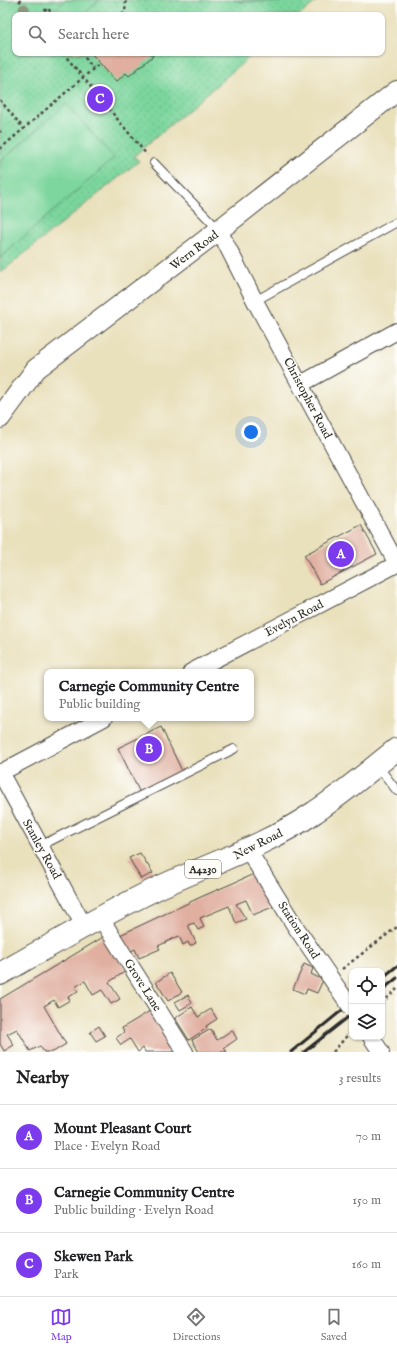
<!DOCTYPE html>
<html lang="en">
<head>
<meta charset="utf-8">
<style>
  body { margin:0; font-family:"IM FELL English",serif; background:#f2f2f2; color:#202124 }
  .controls { position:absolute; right:12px; bottom:12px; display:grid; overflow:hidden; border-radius:8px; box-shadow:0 1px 3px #0004 }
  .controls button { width:36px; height:36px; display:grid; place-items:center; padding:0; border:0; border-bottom:1px solid #e0e0e0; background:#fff; color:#202124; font:20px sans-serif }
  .you { position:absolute; left:251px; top:432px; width:14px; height:14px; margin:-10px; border:3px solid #fff; border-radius:50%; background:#1a73e8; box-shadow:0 0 0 6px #1a73e833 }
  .badge { display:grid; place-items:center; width:26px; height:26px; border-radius:50%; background:#7c3aed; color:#fff; font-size:13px; font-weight:700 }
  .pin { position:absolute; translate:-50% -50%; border:2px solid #fff; box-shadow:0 1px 4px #0006 }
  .popup { position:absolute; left:44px; top:669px; width:210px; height:52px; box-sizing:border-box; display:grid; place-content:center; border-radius:8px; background:#fff; filter:drop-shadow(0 1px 3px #0005); font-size:13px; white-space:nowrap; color:#757577 }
  .popup b { font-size:15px; color:#202124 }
  .popup::after { content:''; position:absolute; left:50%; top:100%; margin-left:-8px; border:8px solid transparent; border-top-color:#fff }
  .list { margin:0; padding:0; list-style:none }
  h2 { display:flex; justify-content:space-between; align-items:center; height:52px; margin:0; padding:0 16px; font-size:17px }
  h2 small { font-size:13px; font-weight:400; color:#757577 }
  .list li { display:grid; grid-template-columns:26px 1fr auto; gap:12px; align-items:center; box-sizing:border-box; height:64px; padding:0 16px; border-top:1px solid #e0e0e0 }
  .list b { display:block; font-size:15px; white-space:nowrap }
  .list p { margin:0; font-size:13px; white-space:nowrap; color:#757577 }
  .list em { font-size:13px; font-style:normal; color:#757577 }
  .icon { flex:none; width:22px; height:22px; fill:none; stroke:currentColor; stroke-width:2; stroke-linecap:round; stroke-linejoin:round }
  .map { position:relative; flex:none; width:397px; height:1052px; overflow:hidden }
  .search { position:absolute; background:#fff; box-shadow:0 1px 3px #0004; left:12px; right:12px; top:12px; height:44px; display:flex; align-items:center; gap:10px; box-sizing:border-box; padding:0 14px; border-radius:8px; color:#757577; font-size:15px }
  .sheet { height:244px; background:#fff }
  nav { display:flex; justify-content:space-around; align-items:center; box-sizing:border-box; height:56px; border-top:1px solid #e0e0e0; background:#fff; font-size:11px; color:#757577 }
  nav a { display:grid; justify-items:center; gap:2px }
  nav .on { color:#7c3aed }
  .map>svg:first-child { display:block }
</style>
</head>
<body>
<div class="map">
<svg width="397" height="1052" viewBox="0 0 397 1052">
  <defs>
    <pattern id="park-dots" width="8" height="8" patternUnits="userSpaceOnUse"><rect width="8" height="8" fill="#7bd69d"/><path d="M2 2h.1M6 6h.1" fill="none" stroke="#6ab887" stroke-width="1.8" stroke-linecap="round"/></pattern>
  </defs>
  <rect width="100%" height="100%" fill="#fdfcf7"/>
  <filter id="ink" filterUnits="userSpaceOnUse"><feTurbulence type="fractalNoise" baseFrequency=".025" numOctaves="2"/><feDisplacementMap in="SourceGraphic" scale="8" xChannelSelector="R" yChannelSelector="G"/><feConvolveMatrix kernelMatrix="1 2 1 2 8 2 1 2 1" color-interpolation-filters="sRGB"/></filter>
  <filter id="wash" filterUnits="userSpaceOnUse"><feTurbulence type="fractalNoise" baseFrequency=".012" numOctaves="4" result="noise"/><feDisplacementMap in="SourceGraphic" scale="16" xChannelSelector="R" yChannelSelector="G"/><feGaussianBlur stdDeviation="0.9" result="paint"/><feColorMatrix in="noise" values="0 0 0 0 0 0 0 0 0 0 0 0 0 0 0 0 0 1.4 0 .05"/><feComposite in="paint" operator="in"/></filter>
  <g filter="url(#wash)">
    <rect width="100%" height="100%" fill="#e9e0bc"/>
    <path fill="url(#park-dots)" stroke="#538064" d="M0 0H318L300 15H15V53H254L134 156 139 161 0 273Z"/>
    <path fill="#7bd69d" stroke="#538064" d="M66 0H100L82 15H49Z
      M234 0H285L279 2H240Z
      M66 104 114 158 0 258V162Z"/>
    <g id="blocks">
      <path fill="#e0afa0" d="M91 53H151L153 56 129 76 126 73 116 82Z
        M361 525 377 554 320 584 304 555Z
        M161 727 182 771 140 793 118 748Z
        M140 853 153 873 141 879 129 858Z
        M254 874 275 906 253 915 246 900 236 904 246 919 236 923 229 906 200 918 204 927 198 930 194 923 188 925 196 943 190 946 188 942 183 945 179 936 158 946 160 949 139 958 135 949 131 951 120 935 203 896Z
        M105 936 126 971 109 982 120 999 111 1004 102 990 93 995 85 981 75 987 78 991 68 997 70 1000 58 1007 54 1000 44 1006 66 1044 53 1052H44L40 1046 30 1051 17 1029 7 1034 14 1045 4 1051 0 1044V999Z
        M304 964 313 968 311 974 323 980 317 993 307 989 305 994 293 989Z
        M170 973 182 992 168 1001 156 982Z
        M188 995 192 1003 180 1010 175 1002Z
        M192 1007 198 1017 211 1009 217 1019 206 1026 207 1028 189 1040 175 1018Z
        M150 1011 176 1052H145L143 1048 138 1052 130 1039 121 1045 116 1038 124 1032 122 1028Z
        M99 1026 105 1036 96 1041 90 1032Z
        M211 1029 217 1040 232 1030 237 1039 224 1048 227 1052H199L192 1040Z"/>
    </g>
  </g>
  <g filter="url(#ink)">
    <use href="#blocks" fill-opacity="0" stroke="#484641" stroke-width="1"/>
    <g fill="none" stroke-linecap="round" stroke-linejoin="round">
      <defs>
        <path id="service" d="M154 163 219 230
          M255 301 397 222
          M377 765 397 791
          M40 846 234 749"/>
        <path id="minor" d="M219 230 255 301 397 564
          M301 384 397 331
          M191 672 397 564
          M0 772 84 926
          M0 773 104 718
          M248 850 295 926 330 977
          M100 917 185 1052
          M371 1037 381 1052"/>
        <path id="tertiary" d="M0 418 36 369 219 230 397 91"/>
        <path id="primary" d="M0 974C53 944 105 913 160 887 212 863 267 845 315 812 344 793 370 770 397 749"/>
      </defs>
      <use href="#service" stroke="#484641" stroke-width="10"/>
      <use href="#minor" stroke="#484641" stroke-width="18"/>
      <use href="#tertiary" stroke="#484641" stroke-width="22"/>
      <use href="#primary" stroke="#484641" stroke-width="24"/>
      <path stroke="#484641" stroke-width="2.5" stroke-dasharray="3 3" stroke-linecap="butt" d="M19 0 32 15
        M40 15 48 8 51 13
        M122 15 125 12 126 0
        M63 53 147 155
        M81 53 93 68
        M0 100 24 129
        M0 132 1 131
        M0 149 100 63
        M342 969 397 927
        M382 1003 397 989
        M333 1052 352 1030"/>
      <use href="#service" stroke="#fff" stroke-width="8"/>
      <use href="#minor" stroke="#fff" stroke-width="16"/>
      <use href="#tertiary" stroke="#fff" stroke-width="20"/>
      <use href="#primary" stroke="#fff" stroke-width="22"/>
      <path stroke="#2b2b2b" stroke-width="3" d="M382 978 397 966
        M382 990 397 978
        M291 1052 352 1002
        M304 1052 352 1014"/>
      <defs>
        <path id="minor-bridge" d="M330 977 352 1009"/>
      </defs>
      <use href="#minor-bridge" stroke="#484641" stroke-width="18" stroke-linecap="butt"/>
      <use href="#minor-bridge" stroke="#fff" stroke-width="16"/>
    </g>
    <circle fill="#8e987f" cx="24" cy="9" r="5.5"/>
  </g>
  <g text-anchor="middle" stroke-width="3" stroke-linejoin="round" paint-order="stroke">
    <rect fill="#fdfcf7" stroke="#6a6a68" stroke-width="1" x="185" y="860" width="36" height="18" rx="3"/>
    <g font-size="11" font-weight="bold" fill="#2b2b2b">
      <text x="203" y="873">A4230</text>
    </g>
    <g font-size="12" fill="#2b2b2b" stroke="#fdfcf7">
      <text transform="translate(194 250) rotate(-37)" y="4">Wern Road</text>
      <text transform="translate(308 398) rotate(62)" y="4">Christopher Road</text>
      <text transform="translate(294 618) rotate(-28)" y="4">Evelyn Road</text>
      <text transform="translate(258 844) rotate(-27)" y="4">New Road</text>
      <text transform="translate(42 849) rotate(61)" y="4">Stanley Road</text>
      <text transform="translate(299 930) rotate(57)" y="4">Station Road</text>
      <text transform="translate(143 985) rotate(58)" y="4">Grove Lane</text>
    </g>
  </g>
</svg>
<div class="controls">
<button><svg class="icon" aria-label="locate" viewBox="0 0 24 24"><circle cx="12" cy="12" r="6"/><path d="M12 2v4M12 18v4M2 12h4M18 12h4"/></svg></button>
<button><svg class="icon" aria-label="layers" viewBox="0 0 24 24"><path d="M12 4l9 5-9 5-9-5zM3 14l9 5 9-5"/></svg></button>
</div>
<div class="you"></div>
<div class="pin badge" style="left:341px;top:554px">A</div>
<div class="pin badge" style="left:149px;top:749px">B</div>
<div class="popup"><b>Carnegie Community Centre</b>Public building</div>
<div class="pin badge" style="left:100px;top:99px">C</div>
<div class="search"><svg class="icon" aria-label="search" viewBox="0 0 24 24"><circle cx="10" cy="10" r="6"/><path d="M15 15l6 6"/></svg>Search here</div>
</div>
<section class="sheet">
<h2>Nearby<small>3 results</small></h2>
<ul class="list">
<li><span class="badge">A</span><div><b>Mount Pleasant Court</b><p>Place · Evelyn Road</p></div><em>70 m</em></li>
<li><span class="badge">B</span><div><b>Carnegie Community Centre</b><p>Public building · Evelyn Road</p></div><em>150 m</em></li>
<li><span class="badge">C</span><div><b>Skewen Park</b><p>Park</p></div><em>160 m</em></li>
</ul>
</section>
<nav>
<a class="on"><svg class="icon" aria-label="map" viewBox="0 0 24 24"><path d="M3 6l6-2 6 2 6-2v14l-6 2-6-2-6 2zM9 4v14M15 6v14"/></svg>Map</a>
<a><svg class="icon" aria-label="directions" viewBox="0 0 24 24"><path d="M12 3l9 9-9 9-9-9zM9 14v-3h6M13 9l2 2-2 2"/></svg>Directions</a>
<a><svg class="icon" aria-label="saved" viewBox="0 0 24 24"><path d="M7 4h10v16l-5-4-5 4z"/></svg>Saved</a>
</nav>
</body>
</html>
